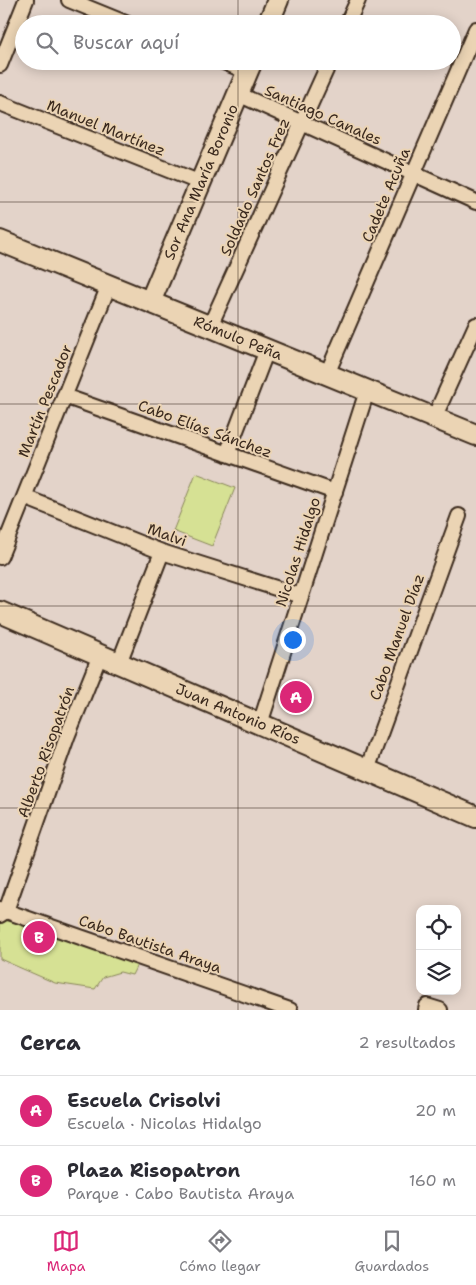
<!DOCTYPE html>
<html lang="es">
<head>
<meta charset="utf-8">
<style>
  body { margin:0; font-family:"Shantell Sans",sans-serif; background:#f2f2f3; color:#2b2b33 }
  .controls { position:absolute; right:15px; bottom:15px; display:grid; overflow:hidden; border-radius:10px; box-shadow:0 2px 12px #0003 }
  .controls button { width:45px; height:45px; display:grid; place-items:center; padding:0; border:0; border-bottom:1px solid #e1e1e2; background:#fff; color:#2b2b33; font:25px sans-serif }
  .you { position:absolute; left:292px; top:639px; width:18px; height:18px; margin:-12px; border:4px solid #fff; border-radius:50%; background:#1a73e8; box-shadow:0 0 0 8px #1a73e833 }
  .badge { display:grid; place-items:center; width:32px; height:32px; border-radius:50%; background:#db2777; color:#fff; font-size:16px; font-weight:700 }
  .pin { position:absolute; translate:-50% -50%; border:2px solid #fff; box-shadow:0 1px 5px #0006 }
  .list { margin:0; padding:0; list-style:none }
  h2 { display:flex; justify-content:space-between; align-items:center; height:65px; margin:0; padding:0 20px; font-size:21px }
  h2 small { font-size:16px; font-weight:400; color:#7c7c81 }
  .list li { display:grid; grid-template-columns:32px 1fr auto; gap:15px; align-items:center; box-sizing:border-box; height:70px; padding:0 20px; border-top:1px solid #e1e1e2 }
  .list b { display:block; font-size:19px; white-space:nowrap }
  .list p { margin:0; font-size:16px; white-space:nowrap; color:#7c7c81 }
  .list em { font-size:16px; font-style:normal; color:#7c7c81 }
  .icon { flex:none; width:28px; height:28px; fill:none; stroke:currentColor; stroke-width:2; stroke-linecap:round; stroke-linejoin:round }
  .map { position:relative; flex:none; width:476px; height:1010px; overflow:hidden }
  .search { position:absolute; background:#fff; box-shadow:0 2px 12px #0003; left:15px; right:15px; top:15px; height:55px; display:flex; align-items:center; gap:12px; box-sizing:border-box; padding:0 18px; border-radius:28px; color:#7c7c81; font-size:19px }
  .sheet { height:205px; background:#fff }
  nav { display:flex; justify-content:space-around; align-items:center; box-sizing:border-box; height:70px; border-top:1px solid #e1e1e2; background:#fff; font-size:14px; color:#7c7c81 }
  nav a { display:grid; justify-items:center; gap:2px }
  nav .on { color:#db2777 }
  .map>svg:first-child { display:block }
</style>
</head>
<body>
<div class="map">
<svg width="476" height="1010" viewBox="0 0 476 1010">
  <rect width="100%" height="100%" fill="#e3d3c9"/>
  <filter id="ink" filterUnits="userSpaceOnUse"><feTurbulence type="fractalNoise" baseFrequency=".02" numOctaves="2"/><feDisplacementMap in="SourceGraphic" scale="10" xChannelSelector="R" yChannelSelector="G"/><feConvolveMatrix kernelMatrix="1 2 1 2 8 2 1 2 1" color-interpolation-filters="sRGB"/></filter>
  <g filter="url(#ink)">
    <path fill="#d6e194" stroke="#888659" d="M196 473 235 488 212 546 173 531Z
      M0 915 140 959 132 975 120 972 103 977 95 989 55 983 0 959Z"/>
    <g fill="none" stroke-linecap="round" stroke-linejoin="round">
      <defs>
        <path id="street" d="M69 0 128 24
          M347 24 358 0
          M221 61 248 72
          M0 65 26 0
          M238 94 476 202
          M0 103 201 183
          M210 326 330 61
          M327 374 476 29
          M64 396 335 492
          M434 418 476 325
          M227 454 267 350
          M24 497 162 552 301 596
          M0 557 109 285
          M119 663 162 552
          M260 724 367 391
          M367 770 459 516
          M0 909 290 1010
          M0 915 6 911 67 737 100 655
          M426 1010 427 1006 440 1010"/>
        <path id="secondary" d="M268 24 278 0
          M0 241 476 435
          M150 302 252 61
          M0 612 476 817"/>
      </defs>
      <use href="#street" stroke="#3b2a1e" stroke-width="18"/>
      <use href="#secondary" stroke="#3b2a1e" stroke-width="24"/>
      <use href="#street" stroke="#ebd4b4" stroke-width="14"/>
      <use href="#secondary" stroke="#ebd4b4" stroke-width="20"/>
    </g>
  </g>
  <path fill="none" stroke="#3b2a1e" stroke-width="1" stroke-opacity="0.55" d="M238 0V24M238 61V1010M0 202H476M0 404H476M0 606H476M0 808H476"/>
  <g text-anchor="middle" stroke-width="4" stroke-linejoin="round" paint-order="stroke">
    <g font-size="15" fill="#3b2a1e" stroke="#ebd4b4">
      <text transform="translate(323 115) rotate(24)" y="5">Santiago Canales</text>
      <text transform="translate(106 128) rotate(22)" y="5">Manuel Martínez</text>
      <text transform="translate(201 182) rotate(-67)" y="5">Sor Ana María Boronio</text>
      <text transform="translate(255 187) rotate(-66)" y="5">Soldado Santos Frez</text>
      <text transform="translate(386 195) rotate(-67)" y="5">Cadete Acuña</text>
      <text transform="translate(238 338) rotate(22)" y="5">Rómulo Peña</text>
      <text transform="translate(45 401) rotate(-68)" y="5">Martín Pescador</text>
      <text transform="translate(205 429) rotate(20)" y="5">Cabo Elías Sánchez</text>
      <text transform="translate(167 535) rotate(20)" y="5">Malvi</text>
      <text transform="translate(298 552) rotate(-72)" y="5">Nicolas Hidalgo</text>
      <text transform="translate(397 637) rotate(-70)" y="5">Cabo Manuel Díaz</text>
      <text transform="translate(238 714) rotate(23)" y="5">Juan Antonio Ríos</text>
      <text transform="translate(46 752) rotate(-70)" y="5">Alberto Risopatrón</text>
      <text transform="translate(150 944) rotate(19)" y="5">Cabo Bautista Araya</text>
    </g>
  </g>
</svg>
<div class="controls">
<button><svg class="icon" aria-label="locate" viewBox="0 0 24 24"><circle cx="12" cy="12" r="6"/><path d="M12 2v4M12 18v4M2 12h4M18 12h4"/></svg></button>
<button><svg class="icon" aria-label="layers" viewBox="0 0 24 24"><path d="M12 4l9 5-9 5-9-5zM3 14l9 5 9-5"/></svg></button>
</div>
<div class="you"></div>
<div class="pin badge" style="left:296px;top:697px">A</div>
<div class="pin badge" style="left:39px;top:937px">B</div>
<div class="search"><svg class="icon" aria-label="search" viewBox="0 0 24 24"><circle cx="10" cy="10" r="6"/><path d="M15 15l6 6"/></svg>Buscar aquí</div>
</div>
<section class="sheet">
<h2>Cerca<small>2 resultados</small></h2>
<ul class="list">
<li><span class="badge">A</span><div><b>Escuela Crisolvi</b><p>Escuela · Nicolas Hidalgo</p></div><em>20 m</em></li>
<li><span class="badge">B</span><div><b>Plaza Risopatron</b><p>Parque · Cabo Bautista Araya</p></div><em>160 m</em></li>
</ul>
</section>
<nav>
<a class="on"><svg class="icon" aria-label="map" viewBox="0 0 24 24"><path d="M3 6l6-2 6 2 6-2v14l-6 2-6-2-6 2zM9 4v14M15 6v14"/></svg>Mapa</a>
<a><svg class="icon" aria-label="directions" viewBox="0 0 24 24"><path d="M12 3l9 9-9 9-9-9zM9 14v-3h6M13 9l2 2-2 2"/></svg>Cómo llegar</a>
<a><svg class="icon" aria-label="saved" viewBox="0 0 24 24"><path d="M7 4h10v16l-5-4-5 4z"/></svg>Guardados</a>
</nav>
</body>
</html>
